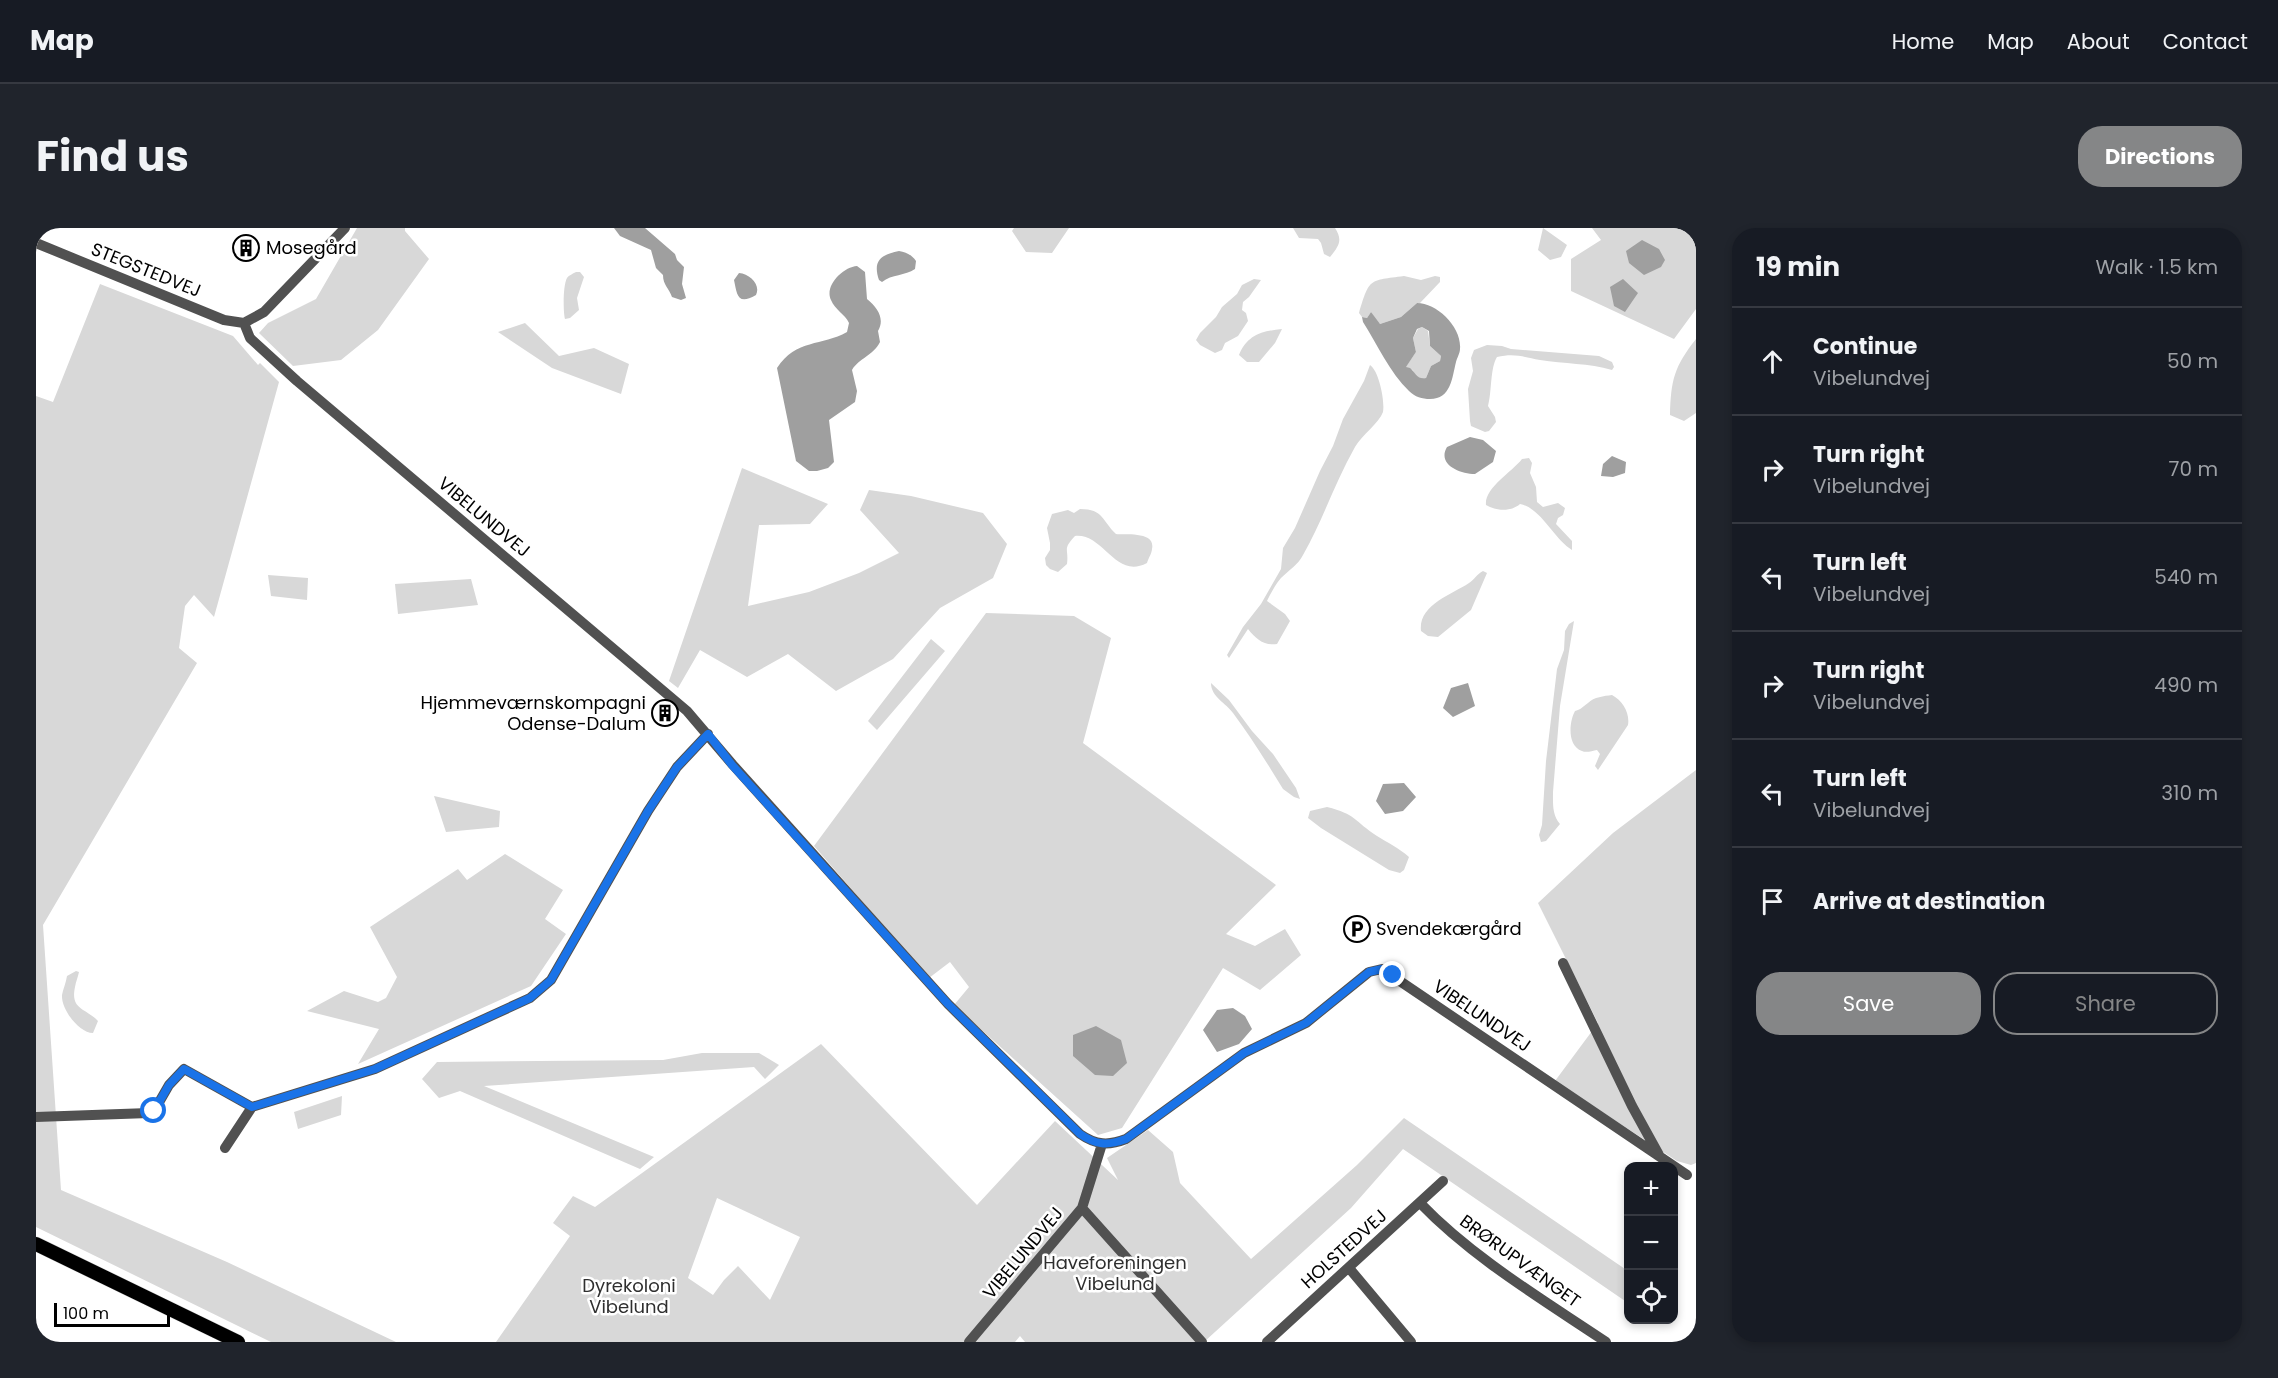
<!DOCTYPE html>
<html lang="en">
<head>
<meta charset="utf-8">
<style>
  body { margin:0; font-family:Poppins,sans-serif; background:#20242c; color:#f1f3f6 }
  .controls { position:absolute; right:18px; bottom:18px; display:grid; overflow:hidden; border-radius:12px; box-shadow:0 3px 9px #0003 }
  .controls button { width:54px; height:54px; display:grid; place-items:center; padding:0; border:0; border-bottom:2px solid #363941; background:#171b24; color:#f1f3f6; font:30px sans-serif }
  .scale { position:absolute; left:18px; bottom:15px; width:116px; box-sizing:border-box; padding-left:6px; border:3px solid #000; border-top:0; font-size:16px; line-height:21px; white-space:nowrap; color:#000; -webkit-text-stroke:4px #fff; paint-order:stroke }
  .stop { position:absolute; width:18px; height:18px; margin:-14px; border:4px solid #1a73e8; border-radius:50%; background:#fff }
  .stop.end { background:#1a73e8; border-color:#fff; box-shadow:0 2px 6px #0008 }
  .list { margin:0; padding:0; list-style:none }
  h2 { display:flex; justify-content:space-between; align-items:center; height:78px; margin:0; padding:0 24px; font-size:26px }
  h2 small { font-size:20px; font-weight:400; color:#9ea1a6 }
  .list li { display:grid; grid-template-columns:39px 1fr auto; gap:18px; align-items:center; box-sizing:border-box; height:108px; padding:0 24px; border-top:2px solid #363941 }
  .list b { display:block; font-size:22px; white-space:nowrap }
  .list p { margin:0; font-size:20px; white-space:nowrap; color:#9ea1a6 }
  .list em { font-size:20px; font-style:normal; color:#9ea1a6 }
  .actions { display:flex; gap:12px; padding:18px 24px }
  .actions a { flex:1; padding:14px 0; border:2px solid #858687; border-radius:24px; text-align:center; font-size:21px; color:#858687 }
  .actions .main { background:#858687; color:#fff }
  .icon { flex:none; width:33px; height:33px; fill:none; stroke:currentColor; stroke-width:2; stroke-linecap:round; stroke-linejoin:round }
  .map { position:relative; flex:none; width:1660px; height:1114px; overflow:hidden; border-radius:24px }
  header { display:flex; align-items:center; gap:36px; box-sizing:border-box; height:84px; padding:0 30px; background:#171b24; border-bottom:2px solid #363941 }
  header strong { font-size:28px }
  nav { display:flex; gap:33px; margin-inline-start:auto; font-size:21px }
  .intro { display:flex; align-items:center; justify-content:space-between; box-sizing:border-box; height:144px; padding:0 36px }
  h1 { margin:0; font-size:42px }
  .button { padding:15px 27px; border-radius:24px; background:#858687; color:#fff; font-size:21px; font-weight:700 }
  main { display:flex; gap:36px; padding:0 36px }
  aside { flex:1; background:#171b24; border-radius:24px; box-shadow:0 3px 9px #0003 }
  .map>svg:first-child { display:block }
</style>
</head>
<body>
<header>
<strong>Map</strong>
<nav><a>Home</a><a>Map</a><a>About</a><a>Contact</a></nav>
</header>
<div class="intro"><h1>Find us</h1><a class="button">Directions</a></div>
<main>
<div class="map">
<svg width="1660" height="1114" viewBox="0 0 1660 1114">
  <rect width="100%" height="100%" fill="#fff"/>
  <path fill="#d8d8d8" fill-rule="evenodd" d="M321 0H369V3L393 31 342 102 305 132 257 138 223 105 232 95 280 71Z
    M978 0H1033L1016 25 990 24 976 3Z
    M1257 0H1299C1307 12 1303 18 1294 29L1288 26 1285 15 1282 11 1263 10Z
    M1507 0 1531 17 1525 29 1514 32 1502 22Z
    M1556 0H1660V81L1638 111 1535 63V31L1565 12Z
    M540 44H544L548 49 541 70 543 82 534 90 529 91C527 83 527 57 531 50 532 48 538 45 540 44Z
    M1368 48 1385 52 1399 48 1404 49V54L1384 75H1381L1365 89 1344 96 1340 94 1335 84 1331 90 1326 89 1323 85C1334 49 1333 53 1368 48Z
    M1218 51 1225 52 1213 69 1207 74 1206 82 1210 85 1212 93 1202 108 1189 115 1186 122 1179 125 1164 117 1160 112 1164 105 1180 89 1186 79 1201 66 1206 57Z
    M64 56 197 108 222 137 224 135 243 154 178 389 158 367 149 378 143 420 161 435 7 697 25 962 191 1034 360 1114H235L0 999V168L17 174Z
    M489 95 523 128 558 120 593 136 585 166 516 140 462 104Z
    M1386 99 1392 103 1394 118 1405 128 1404 133 1395 138 1390 150 1386 151 1378 147 1377 142 1369 140 1380 124 1377 110 1382 101Z
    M1246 101 1239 115 1223 134H1211L1203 127C1211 107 1226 103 1246 101Z
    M1660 111V185L1648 193 1634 187C1635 152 1638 139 1660 111Z
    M1451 117 1466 118 1475 121 1563 128 1576 134 1578 139 1576 142C1553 135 1528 136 1504 132 1487 129 1479 125 1461 129 1454 140 1456 164 1452 178L1459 189 1460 194 1453 203 1449 204 1435 198 1434 193 1432 161 1437 143 1435 130 1438 122Z
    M1334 137C1343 143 1349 173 1347 184 1343 195 1326 207 1319 219 1299 254 1287 292 1267 327 1262 337 1253 342 1245 350 1239 357 1235 365 1231 373L1249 386 1254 393 1241 416C1228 418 1220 411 1212 401L1193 430 1191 427 1207 399 1225 376 1245 341 1247 320 1259 300 1284 243 1297 218 1307 191 1328 153Z
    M1493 230 1496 235 1494 245 1500 259 1501 274 1507 279 1522 275 1529 280 1527 287 1522 290 1520 296 1536 313V322C1518 311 1505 280 1484 276 1475 284 1460 283 1450 277 1448 260 1476 244 1486 231Z
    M706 240 792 276 774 296 723 297 712 378 773 364 823 345 863 325 824 282 833 262 875 268 947 285 971 316 957 350 904 380 857 431 800 463 752 426 711 449 664 422 642 460 633 453Z
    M1044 281C1068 281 1066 293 1080 306 1089 307 1120 303 1116 321 1116 325 1112 331 1111 335 1079 352 1068 305 1039 308 1026 322 1033 320 1031 336L1022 344 1014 341 1010 337 1009 330 1014 322V315L1011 300 1016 286 1032 282 1038 285Z
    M1447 343 1451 345 1435 382 1402 409 1392 408 1385 403C1382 377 1415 367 1433 355 1438 352 1441 346 1447 343Z
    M232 347 272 350 271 372 235 368Z
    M435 351 442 377 362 386 359 356Z
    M950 385 1038 388 1075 410 1047 515 1240 657 1190 706 1219 718 1249 701 1265 727 1224 762 1187 740 1086 900 1062 907 918 777 933 759 914 734 893 750 778 618Z
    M1538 393 1524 478 1517 564C1517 575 1516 587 1524 596L1510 613 1505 614 1503 607 1506 597 1510 533 1521 441 1528 422 1529 403 1533 396Z
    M895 411 909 423 841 502 832 493Z
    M1175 455 1193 472 1216 503 1237 526 1260 560 1264 571 1258 569 1247 561C1231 535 1215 509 1197 485 1190 475 1175 469 1175 455Z
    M1576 467C1587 473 1594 485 1592 497L1562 542 1559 538 1564 526 1561 522C1556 523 1550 525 1546 523 1531 518 1533 494 1539 483 1546 481 1546 479 1552 475 1558 469 1568 468 1576 467Z
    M1660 542V935L1655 937 1641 933 1519 853 1562 795 1502 675 1577 605Z
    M398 568 464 583 463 599 410 604Z
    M1291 579C1320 586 1318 593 1341 608 1352 615 1363 620 1373 629L1368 642 1364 645 1353 642 1285 600 1272 590 1274 583Z
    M469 626 527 662 509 691 530 706 495 758 322 836 343 801 271 783 308 763 342 774 350 770 361 749 334 699 422 641 431 652Z
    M40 743 43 744C42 749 40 753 39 759 34 782 50 780 62 793L57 805C43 805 25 781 26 767 27 761 30 755 31 748Z
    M785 816 941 977 1019 893 1082 952 1071 930 1112 902 1137 924 1144 955 1215 1031 1321 937 1368 890 1592 1043V1075L1367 921 1315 980 1168 1114H989L984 1108 979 1114H460L534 1008 517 995 537 968 559 979ZM681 970 764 1009 734 1072 702 1038 688 1052 677 1067 652 1050Z
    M666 825H723L743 837 729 851 718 839 448 858 618 929 604 941 424 863 403 870 386 851 401 834 627 832Z
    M306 868 305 887 262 901 258 884Z"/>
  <path fill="#9f9f9f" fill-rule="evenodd" d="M578 0H609L639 26 641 32 648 39 646 56 650 70 645 72 636 69C633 60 627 57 627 47L620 40 615 22 584 8Z
    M1606 12 1623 21 1629 32 1625 39 1608 47 1593 35 1590 23Z
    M863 23C870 24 876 27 880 33L879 41C869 48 856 46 846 54L843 52C837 34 843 27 863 23Z
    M821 38 829 44 831 71C842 80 849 91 842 103L844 114C837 128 823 130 816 142L821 163 819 174 793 192 798 234 792 240 781 243H773L760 233 741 140C760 111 786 118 811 104L813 95C809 86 799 82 795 72 788 58 807 39 821 38Z
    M703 45C714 46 725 57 720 67 701 78 701 66 698 52Z
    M1587 51 1602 65 1589 84 1578 78 1574 59Z
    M1381 75C1401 75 1426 99 1424 121 1424 125 1421 130 1420 134 1416 150 1415 171 1394 171 1386 171 1379 169 1373 163 1354 145 1341 116 1327 94L1326 89 1331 90 1335 84 1344 96 1365 89ZM1386 99 1393 103 1394 118 1405 128 1404 133 1395 138 1390 150C1381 152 1379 144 1374 140L1370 139 1380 124 1377 110 1381 101Z
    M1434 209 1447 212 1460 223 1457 234 1439 246C1423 246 1401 236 1411 219Z
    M1576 228 1590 234 1589 245 1577 249 1565 248 1567 236Z
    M1432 455 1439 478 1417 489 1407 480 1415 460Z
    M1368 555 1380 569 1367 583 1349 586 1340 573 1347 556Z
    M1197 780 1209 788 1216 801 1203 816 1181 824 1167 802 1181 782Z
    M1060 798 1085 812 1091 835 1077 848 1059 847 1037 828V807Z"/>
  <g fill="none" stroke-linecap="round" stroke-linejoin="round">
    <defs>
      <path id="major" d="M0 1016 202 1114"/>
    </defs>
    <use href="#major" stroke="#dbdbdb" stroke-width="15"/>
    <path stroke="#515151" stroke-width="10" d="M0 15 188 92 208 95 228 84 309 0
      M208 95 214 110 261 153 651 483 697 537 912 776 1044 906C1060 917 1072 918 1090 911L1208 825 1270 795 1333 744 1346 741 1651 947
      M1527 735 1596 878 1623 927
      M0 889 113 885 118 883 133 857 148 841 216 879
      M189 920 216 879 339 841 494 770 515 752 612 583 641 539 672 506
      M1384 975C1437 1030 1506 1071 1570 1114
      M1046 980 1166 1114
      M1313 1040 1375 1114
      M933 1114 1046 980 1066 916
      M1231 1114 1407 953"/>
    <use href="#major" stroke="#000" stroke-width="14"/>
  </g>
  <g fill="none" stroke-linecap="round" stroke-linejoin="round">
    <path stroke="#1a73e8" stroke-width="8" d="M118 883 133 857 148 841 216 879 339 841 494 770 515 752 612 583 641 539 672 506 696 537 912 776 1044 906C1060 917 1071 918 1090 911L1208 825 1270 795 1333 744 1346 741 1357 747"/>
  </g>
  <defs>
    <symbol id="building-ring" viewBox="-11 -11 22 22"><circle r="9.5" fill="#fff" stroke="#000" stroke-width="1.5"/><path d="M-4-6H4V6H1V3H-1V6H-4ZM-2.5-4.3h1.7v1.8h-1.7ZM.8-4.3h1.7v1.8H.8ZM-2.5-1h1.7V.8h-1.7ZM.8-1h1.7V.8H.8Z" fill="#000"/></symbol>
    <symbol id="parking-ring" viewBox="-11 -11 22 22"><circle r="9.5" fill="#fff" stroke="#000" stroke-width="1.5"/><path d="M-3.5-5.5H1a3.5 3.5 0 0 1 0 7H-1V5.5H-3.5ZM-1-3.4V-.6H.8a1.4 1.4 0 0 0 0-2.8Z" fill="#000"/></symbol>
  </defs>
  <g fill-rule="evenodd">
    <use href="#building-ring" x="195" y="5" width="30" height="30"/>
    <use href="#building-ring" x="614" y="470" width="30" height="30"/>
    <use href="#parking-ring" x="1306" y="686" width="30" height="30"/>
  </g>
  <g text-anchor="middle" stroke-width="5" stroke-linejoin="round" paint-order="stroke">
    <g font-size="18" fill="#000" stroke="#fff" text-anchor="start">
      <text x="230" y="26">Mosegård</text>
      <text x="610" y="481" text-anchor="end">Hjemmeværnskompagni<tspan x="610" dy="21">Odense-Dalum</tspan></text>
      <text x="1340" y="707">Svendekærgård</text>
    </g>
    <g font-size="18" fill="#000" stroke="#fff">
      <text transform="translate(110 42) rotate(22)" y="6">STEGSTEDVEJ</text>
      <text transform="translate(448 289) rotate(40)" y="6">VIBELUNDVEJ</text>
      <text transform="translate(1446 788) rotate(34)" y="6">VIBELUNDVEJ</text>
      <text transform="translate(1308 1021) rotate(-42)" y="6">HOLSTEDVEJ</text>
      <text transform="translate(987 1025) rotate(-50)" y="6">VIBELUNDVEJ</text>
      <text transform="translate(1484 1033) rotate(36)" y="6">BRØRUPVÆNGET</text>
    </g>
    <g font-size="18" fill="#2f2f2f" stroke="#fff">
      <text x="1079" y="1041">Haveforeningen<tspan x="1079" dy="21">Vibelund</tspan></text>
      <text x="593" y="1064">Dyrekoloni<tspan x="593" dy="21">Vibelund</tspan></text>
    </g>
  </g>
</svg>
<div class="controls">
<button>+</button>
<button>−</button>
<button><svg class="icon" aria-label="locate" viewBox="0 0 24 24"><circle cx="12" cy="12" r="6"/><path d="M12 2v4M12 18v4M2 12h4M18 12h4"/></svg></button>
</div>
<div class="scale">100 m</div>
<div class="stop" style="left:118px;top:883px"></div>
<div class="stop end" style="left:1357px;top:747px"></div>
</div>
<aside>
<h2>19 min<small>Walk · 1.5 km</small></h2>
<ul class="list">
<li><svg class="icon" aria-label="ahead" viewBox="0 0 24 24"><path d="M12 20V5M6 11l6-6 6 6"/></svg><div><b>Continue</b><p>Vibelundvej</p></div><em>50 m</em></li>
<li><svg class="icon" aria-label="right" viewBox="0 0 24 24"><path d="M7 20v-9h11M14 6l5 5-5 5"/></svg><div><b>Turn right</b><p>Vibelundvej</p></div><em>70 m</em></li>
<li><svg class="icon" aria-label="left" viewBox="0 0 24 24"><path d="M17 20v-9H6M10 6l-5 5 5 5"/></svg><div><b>Turn left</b><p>Vibelundvej</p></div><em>540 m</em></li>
<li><svg class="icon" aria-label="right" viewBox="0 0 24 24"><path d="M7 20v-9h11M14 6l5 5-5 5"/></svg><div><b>Turn right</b><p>Vibelundvej</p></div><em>490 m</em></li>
<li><svg class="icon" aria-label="left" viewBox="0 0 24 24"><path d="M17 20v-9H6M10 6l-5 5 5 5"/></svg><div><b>Turn left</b><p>Vibelundvej</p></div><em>310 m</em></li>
<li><svg class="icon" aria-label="arrive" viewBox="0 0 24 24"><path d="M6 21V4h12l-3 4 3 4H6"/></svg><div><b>Arrive at destination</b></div></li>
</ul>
<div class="actions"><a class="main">Save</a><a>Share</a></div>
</aside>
</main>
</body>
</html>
